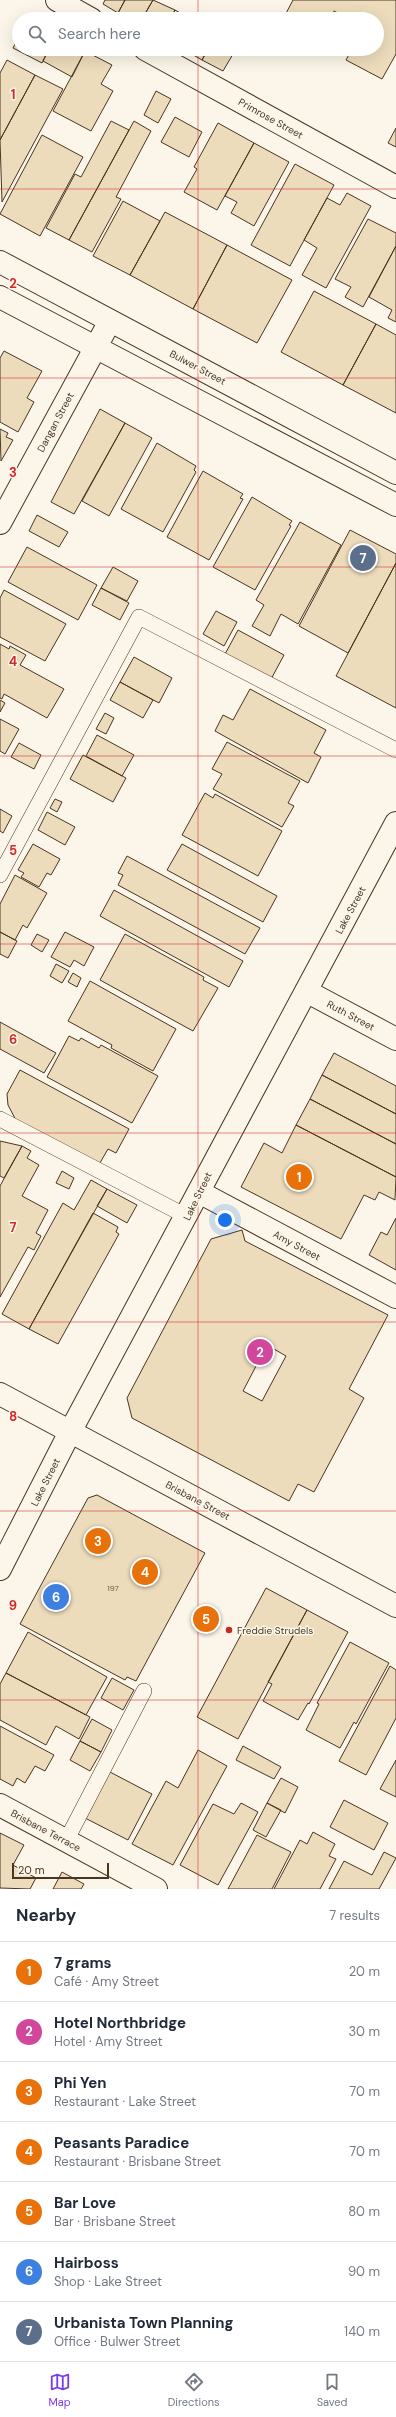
<!DOCTYPE html>
<html lang="en">
<head>
<meta charset="utf-8">
<style>
  body { margin:0; font-family:"DM Sans",sans-serif; background:#f2f2f3; color:#1f2937 }
  .scale { position:absolute; left:12px; bottom:10px; width:97px; box-sizing:border-box; padding-left:4px; border:2px solid #4a3520; border-top:0; font-size:11px; line-height:14px; white-space:nowrap; color:#4a3520; -webkit-text-stroke:3px #fbf6e9; paint-order:stroke }
  .you { position:absolute; left:225px; top:1220px; width:14px; height:14px; margin:-10px; border:3px solid #fff; border-radius:50%; background:#1a73e8; box-shadow:0 0 0 6px #1a73e833 }
  .badge { display:grid; place-items:center; width:26px; height:26px; border-radius:50%; background:#7c3aed; color:#fff; font-size:13px; font-weight:700 }
  .pin { position:absolute; translate:-50% -50%; border:2px solid #fff; box-shadow:0 1px 4px #0006 }
  .list { margin:0; padding:0; list-style:none }
  h2 { display:flex; justify-content:space-between; align-items:center; height:52px; margin:0; padding:0 16px; font-size:17px }
  h2 small { font-size:13px; font-weight:400; color:#747a83 }
  .list li { display:grid; grid-template-columns:26px 1fr auto; gap:12px; align-items:center; box-sizing:border-box; height:60px; padding:0 16px; border-top:1px solid #e0e1e3 }
  .list b { display:block; font-size:15px; white-space:nowrap }
  .list p { margin:0; font-size:13px; white-space:nowrap; color:#747a83 }
  .list em { font-size:13px; font-style:normal; color:#747a83 }
  .icon { flex:none; width:22px; height:22px; fill:none; stroke:currentColor; stroke-width:2; stroke-linecap:round; stroke-linejoin:round }
  .map { position:relative; flex:none; width:396px; height:1889px; overflow:hidden }
  .search { position:absolute; background:#fff; box-shadow:0 4px 16px #0002; left:12px; right:12px; top:12px; height:44px; display:flex; align-items:center; gap:10px; box-sizing:border-box; padding:0 14px; border-radius:22px; color:#747a83; font-size:15px }
  .sheet { height:472px; background:#fff }
  nav { display:flex; justify-content:space-around; align-items:center; box-sizing:border-box; height:56px; border-top:1px solid #e0e1e3; background:#fff; font-size:11px; color:#747a83 }
  nav a { display:grid; justify-items:center; gap:2px }
  nav .on { color:#7c3aed }
  .map>svg:first-child { display:block }
</style>
</head>
<body>
<div class="map">
<svg width="396" height="1889" viewBox="0 0 396 1889">
  <rect width="100%" height="100%" fill="#fbf6e9"/>
  <path fill="#ecdcbc" stroke="#4a3520" fill-rule="evenodd" d="M105 0H125L118 13 103 4Z
    M125 0H153L142 19H129L118 13Z
    M153 0 175 10 170 19H142Z
    M293 0H396V54L382 79 346 60 352 49H377V19H349L334 11 330 19H283Z
    M175 10 191 19H170Z
    M19 36V49H49L42 63 13 48Z
    M49 49H82L85 51 72 77 43 61Z
    M183 49H208L202 60Z
    M208 49H236L223 71 202 60Z
    M85 51 112 65 101 84 113 91 91 131 53 111Z
    M7 60 35 75 0 140V73Z
    M35 75 63 89 2 202 0 140Z
    M156 91 171 99 158 123 144 115Z
    M175 117 202 132 189 157 161 142Z
    M111 121 129 130 69 240 46 228 75 174 81 177Z
    M134 121 151 131 116 197 121 199 92 252 69 240Z
    M218 123 254 143 217 210 184 192 197 169 194 167Z
    M396 128V147L388 143Z
    M42 135 83 157 40 236 0 214Z
    M254 143 289 162 254 226 231 213 237 202 225 196Z
    M295 164 334 185 290 266 251 245Z
    M347 193 371 206 326 288 302 275 317 248 304 240 327 198 340 205Z
    M123 201 160 221 130 275 93 256Z
    M165 212 227 245 193 309 130 275Z
    M368 219 396 233V246L363 307 345 297 351 287 335 279Z
    M227 245 292 280 257 343 193 309Z
    M396 246V322L388 318 392 310 369 297Z
    M314 291 376 324 343 385 281 352Z
    M376 324 396 335V413L343 385Z
    M4 351 42 371 27 398 34 402 18 432 0 422V358Z
    M100 409 125 423 74 514 51 502Z
    M125 423 152 438 109 516 82 501Z
    M0 429 8 433 6 437 13 440 1 461Z
    M157 443 196 466 194 470 196 472 163 532 121 509Z
    M203 471 243 494 240 498 243 499 209 560 167 537Z
    M252 497 292 521 289 525 291 526 255 590 213 567Z
    M37 515 68 532 59 547 29 531Z
    M300 522 341 545 298 624 281 614 270 636 252 626 264 605 256 600Z
    M350 530 396 554V563L348 653 299 626Z
    M27 547 97 585 78 620 8 582Z
    M396 563V708L336 676Z
    M113 567 138 581 127 601 101 588Z
    M101 588 129 603 120 620 92 605Z
    M4 590 66 624 45 661 0 637V598Z
    M216 611 237 622 224 646 203 634Z
    M238 630 284 655 270 681 224 656Z
    M0 644 9 649 10 646 26 655 20 665 64 689 47 718 4 694 2 699 0 698Z
    M134 657 172 678 159 703 120 682Z
    M120 682 153 700 143 718 110 700Z
    M250 689 326 730 314 753 321 757 308 783 215 731 223 715 233 720Z
    M0 700 5 703 0 712Z
    M105 713 114 718 106 734 96 729Z
    M0 719 19 729 5 754 0 751Z
    M97 735 134 755 122 776 86 756Z
    M227 742 300 781 288 803 294 806 282 827 213 789 222 774 212 769Z
    M19 743 41 755 34 769 11 757Z
    M83 755 126 778 113 802 70 779Z
    M205 793 213 798 215 794 282 831 258 876 182 835Z
    M55 799 62 802 57 812 50 808Z
    M0 809 12 816 3 833 0 831Z
    M47 812 75 827 65 845 38 830Z
    M33 844 60 859 51 875 47 873 39 887 21 877 24 873 18 870Z
    M182 844 277 896 263 922 167 870Z
    M127 856 260 928 245 954 118 885 123 875 118 873Z
    M15 875 47 893 27 928 23 925 15 940 0 932V904Z
    M114 890 243 961 229 987 100 916Z
    M0 932 17 941 8 958 0 954Z
    M65 932 94 947 84 966 74 960 70 967 51 957Z
    M37 934 49 940 42 952 31 945Z
    M125 934 204 977 203 980 218 988 193 1031 100 980Z
    M56 964 69 971 62 983 50 976Z
    M73 973 81 978 77 987 68 982Z
    M90 981 176 1029 153 1071 111 1048 112 1045 68 1021Z
    M0 1022 56 1053 44 1073 0 1049Z
    M69 1036 79 1041 81 1038 99 1048 101 1045 158 1076 132 1123 47 1077Z
    M334 1053 396 1086V1114L322 1075Z
    M20 1070 129 1129 116 1153 108 1149 97 1168 18 1124 8 1105 7 1094Z
    M322 1075 396 1114V1144L310 1099Z
    M310 1099 396 1144V1177L296 1125Z
    M296 1125 396 1177 395 1200 379 1192 375 1200 364 1195 341 1239 241 1187 264 1143 282 1153Z
    M0 1141 22 1146 4 1178 0 1176Z
    M22 1146 31 1151 27 1158 39 1165 22 1196 48 1210 36 1233 41 1236 34 1250 28 1247 0 1297V1186Z
    M62 1171 74 1178 69 1189 56 1183Z
    M91 1180 107 1189 29 1329 2 1314 63 1203 74 1210Z
    M107 1189 137 1205 127 1223 97 1206Z
    M93 1213 118 1227 116 1232 119 1234 58 1344 29 1329Z
    M396 1218V1270L369 1255 381 1232 387 1235Z
    M242 1230 245 1241 388 1315 349 1389 364 1398 314 1492 298 1484 289 1501 132 1418 127 1398 211 1239ZM267 1345 286 1356 262 1401 243 1391Z
    M97 1495 205 1553 136 1681 127 1677 125 1680 20 1624 88 1498Z
    M266 1588 307 1610 238 1739 197 1717Z
    M307 1610 348 1632 309 1704 308 1703 298 1720 263 1701 272 1684 268 1682Z
    M28 1632 107 1677 86 1715 6 1673Z
    M350 1642 389 1663 356 1724 354 1722 340 1748 306 1730 319 1704 317 1703Z
    M390 1666 396 1670V1718L366 1775 339 1761Z
    M6 1673 90 1717 79 1739 56 1726 46 1745 0 1720V1684Z
    M112 1678 134 1690 123 1710 101 1698Z
    M92 1719 112 1730 101 1752 80 1741Z
    M0 1726 54 1755 45 1771 35 1766 25 1783 17 1778 13 1786 0 1779Z
    M80 1741 101 1752 90 1771 70 1760Z
    M243 1746 281 1767 274 1779 236 1760Z
    M198 1750 227 1766 173 1865 132 1844 166 1781 178 1788Z
    M396 1760V1797L380 1789Z
    M110 1772 152 1794 128 1840 85 1818Z
    M281 1778 298 1787 285 1813 267 1803Z
    M344 1800 388 1823 374 1850 330 1827Z
    M241 1803 258 1812 218 1885 180 1865 213 1804 234 1814Z
    M267 1803 281 1810 266 1837 253 1830Z
    M313 1832 335 1844 329 1856 336 1859 320 1889H274L300 1840 307 1844Z
    M0 1833 24 1845 13 1865 36 1878 30 1889 0 1888Z
    M257 1835 291 1852 272 1889H228Z
    M384 1852 396 1858 379 1889H329L344 1861 372 1875Z
    M62 1872 84 1884 81 1889H53Z"/>
  <g fill="none" stroke-linecap="round" stroke-linejoin="round">
    <defs>
      <path id="lane" d="M0 875 139 617 396 750
        M0 1119 188 1217
        M66 1841 144 1691"/>
      <path id="street" d="M57 0 91 19
        M145 49 396 187
        M0 523 110 321
        M306 991 396 1039
        M199 1192 396 1297
        M0 1394 396 1606
        M0 1569 70 1432 396 823
        M0 1805 156 1889"/>
      <path id="primary" d="M0 262 396 473
        M0 297 396 505"/>
    </defs>
    <use href="#lane" stroke="#4a3520" stroke-width="16"/>
    <use href="#street" stroke="#4a3520" stroke-width="24"/>
    <use href="#primary" stroke="#4a3520" stroke-width="24"/>
    <use href="#lane" stroke="#fbf6e9" stroke-width="15"/>
    <use href="#street" stroke="#fbf6e9" stroke-width="22"/>
    <use href="#primary" stroke="#fbf6e9" stroke-width="22"/>
  </g>
  <path fill="none" stroke="#d62828" stroke-width="1" stroke-opacity="0.55" d="M198 0V19M198 49V1889M0 189H396M0 378H396M0 567H396M0 756H396M0 944H396M0 1133H396M0 1322H396M0 1511H396M0 1700H396"/>
  <circle fill="#c62828" stroke="#fbf6e9" stroke-width="1.5" cx="229" cy="1630" r="4"/>
  <g text-anchor="middle" stroke-width="3" stroke-linejoin="round" paint-order="stroke">
    <g font-size="8" fill="#725f47">
      <text x="113" y="1591">197</text>
    </g>
    <g font-size="10" fill="#4a3520" stroke="#fbf6e9">
      <text transform="translate(271 118) rotate(29)" y="4">Primrose Street</text>
      <text transform="translate(198 367) rotate(28)" y="4">Bulwer Street</text>
      <text transform="translate(55 422) rotate(-62)" y="4">Dangan Street</text>
      <text transform="translate(350 910) rotate(-62)" y="4">Lake Street</text>
      <text transform="translate(351 1015) rotate(28)" y="4">Ruth Street</text>
      <text transform="translate(197 1196) rotate(-64)" y="4">Lake Street</text>
      <text transform="translate(297 1245) rotate(28)" y="4">Amy Street</text>
      <text transform="translate(45 1482) rotate(-63)" y="4">Lake Street</text>
      <text transform="translate(198 1500) rotate(28)" y="4">Brisbane Street</text>
      <text transform="translate(46 1830) rotate(28)" y="4">Brisbane Terrace</text>
    </g>
    <g font-size="10" fill="#4a3520" stroke="#fbf6e9" text-anchor="start">
      <text x="237" y="1634">Freddie Strudels</text>
    </g>
  </g>
  <g font-size="13" text-anchor="middle" font-weight="bold" fill="#d62828" stroke="#fbf6e9" stroke-width="3" stroke-linejoin="round" paint-order="stroke">
    <text x="13" y="99">1</text>
    <text x="13" y="288">2</text>
    <text x="13" y="477">3</text>
    <text x="13" y="666">4</text>
    <text x="13" y="855">5</text>
    <text x="13" y="1044">6</text>
    <text x="13" y="1232">7</text>
    <text x="13" y="1421">8</text>
    <text x="13" y="1610">9</text>
  </g>
</svg>
<div class="scale">20 m</div>
<div class="you"></div>
<div class="pin badge" style="left:299px;top:1177px;background:#e8710a">1</div>
<div class="pin badge" style="left:260px;top:1352px;background:#d1479c">2</div>
<div class="pin badge" style="left:98px;top:1541px;background:#e8710a">3</div>
<div class="pin badge" style="left:145px;top:1572px;background:#e8710a">4</div>
<div class="pin badge" style="left:206px;top:1619px;background:#e8710a">5</div>
<div class="pin badge" style="left:56px;top:1597px;background:#3f7fe0">6</div>
<div class="pin badge" style="left:363px;top:558px;background:#5c6f8a">7</div>
<div class="search"><svg class="icon" aria-label="search" viewBox="0 0 24 24"><circle cx="10" cy="10" r="6"/><path d="M15 15l6 6"/></svg>Search here</div>
</div>
<section class="sheet">
<h2>Nearby<small>7 results</small></h2>
<ul class="list">
<li><span class="badge" style="background:#e8710a">1</span><div><b>7 grams</b><p>Café · Amy Street</p></div><em>20 m</em></li>
<li><span class="badge" style="background:#d1479c">2</span><div><b>Hotel Northbridge</b><p>Hotel · Amy Street</p></div><em>30 m</em></li>
<li><span class="badge" style="background:#e8710a">3</span><div><b>Phi Yen</b><p>Restaurant · Lake Street</p></div><em>70 m</em></li>
<li><span class="badge" style="background:#e8710a">4</span><div><b>Peasants Paradice</b><p>Restaurant · Brisbane Street</p></div><em>70 m</em></li>
<li><span class="badge" style="background:#e8710a">5</span><div><b>Bar Love</b><p>Bar · Brisbane Street</p></div><em>80 m</em></li>
<li><span class="badge" style="background:#3f7fe0">6</span><div><b>Hairboss</b><p>Shop · Lake Street</p></div><em>90 m</em></li>
<li><span class="badge" style="background:#5c6f8a">7</span><div><b>Urbanista Town Planning</b><p>Office · Bulwer Street</p></div><em>140 m</em></li>
</ul>
</section>
<nav>
<a class="on"><svg class="icon" aria-label="map" viewBox="0 0 24 24"><path d="M3 6l6-2 6 2 6-2v14l-6 2-6-2-6 2zM9 4v14M15 6v14"/></svg>Map</a>
<a><svg class="icon" aria-label="directions" viewBox="0 0 24 24"><path d="M12 3l9 9-9 9-9-9zM9 14v-3h6M13 9l2 2-2 2"/></svg>Directions</a>
<a><svg class="icon" aria-label="saved" viewBox="0 0 24 24"><path d="M7 4h10v16l-5-4-5 4z"/></svg>Saved</a>
</nav>
</body>
</html>
